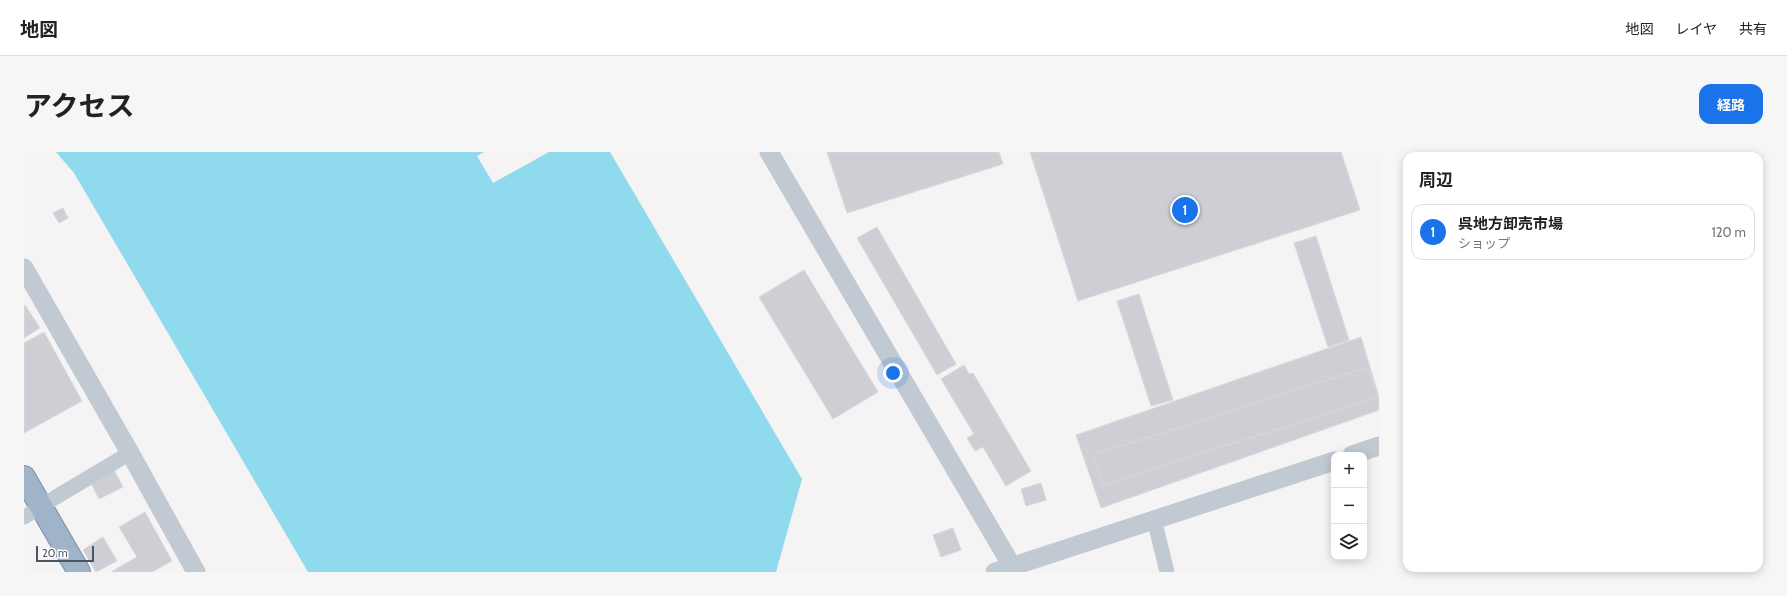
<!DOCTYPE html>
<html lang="ja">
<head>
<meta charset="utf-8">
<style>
  body { margin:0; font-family:Cabin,"Noto Sans JP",sans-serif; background:#f6f6f6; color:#222 }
  .controls { position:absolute; right:12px; bottom:12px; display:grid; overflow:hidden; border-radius:8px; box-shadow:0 2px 10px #0003 }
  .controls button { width:36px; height:36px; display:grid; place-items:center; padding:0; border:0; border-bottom:1px solid #e0e0e0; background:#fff; color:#222; font:20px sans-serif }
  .scale { position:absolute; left:12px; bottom:10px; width:58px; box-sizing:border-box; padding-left:4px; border:2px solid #4a5661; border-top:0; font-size:11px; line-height:14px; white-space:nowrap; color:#4a5661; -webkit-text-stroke:3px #fff; paint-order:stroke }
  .you { position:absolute; left:869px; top:221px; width:14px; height:14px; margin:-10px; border:3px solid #fff; border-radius:50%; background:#1a73e8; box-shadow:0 0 0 6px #1a73e833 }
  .badge { display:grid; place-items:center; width:26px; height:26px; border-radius:50%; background:#1a73e8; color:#fff; font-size:13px; font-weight:700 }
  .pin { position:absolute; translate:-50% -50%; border:2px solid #fff; box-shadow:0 1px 4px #0006 }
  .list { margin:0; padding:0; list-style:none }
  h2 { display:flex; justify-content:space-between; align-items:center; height:52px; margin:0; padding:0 16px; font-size:17px }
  h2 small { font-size:13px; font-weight:400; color:#767676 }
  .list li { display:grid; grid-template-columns:26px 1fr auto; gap:12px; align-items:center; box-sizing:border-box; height:56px; margin:0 8px 8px; padding:0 8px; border:1px solid #e0e0e0; border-radius:12px }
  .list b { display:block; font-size:15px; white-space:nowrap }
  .list p { margin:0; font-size:13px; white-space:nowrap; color:#767676 }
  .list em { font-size:13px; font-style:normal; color:#767676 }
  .icon { flex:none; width:22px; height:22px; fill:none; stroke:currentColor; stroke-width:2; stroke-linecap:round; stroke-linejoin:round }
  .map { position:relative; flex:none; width:1355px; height:420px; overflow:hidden; border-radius:12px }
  header { display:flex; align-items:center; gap:24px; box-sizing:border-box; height:56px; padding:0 20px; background:#fff; border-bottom:1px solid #e0e0e0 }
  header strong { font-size:19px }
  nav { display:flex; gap:22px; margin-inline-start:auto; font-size:14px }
  .intro { display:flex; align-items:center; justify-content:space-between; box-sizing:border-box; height:96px; padding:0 24px }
  h1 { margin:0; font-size:28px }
  .button { padding:10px 18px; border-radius:12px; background:#1a73e8; color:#fff; font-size:14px; font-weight:700 }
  main { display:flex; gap:24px; padding:0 24px }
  aside { flex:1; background:#fff; border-radius:12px; box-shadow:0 2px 10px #0003 }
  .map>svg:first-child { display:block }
</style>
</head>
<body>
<header>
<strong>地図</strong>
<nav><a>地図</a><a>レイヤ</a><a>共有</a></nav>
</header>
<div class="intro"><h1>アクセス</h1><a class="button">経路</a></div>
<main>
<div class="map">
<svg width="1355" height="420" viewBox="0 0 1355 420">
  <rect width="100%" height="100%" fill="#f5f3f3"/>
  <path fill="#90daee" d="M32 0H586L778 327 752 420H284L50 21Z"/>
  <path fill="#f5f3f3" d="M460 0H525L469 31 453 4Z"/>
  <path fill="#cdcfd5" stroke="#d7d9de" d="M803 0H975L979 12 823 61Z
    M1006 0H1317L1336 58 1054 149Z
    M39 56 44 66 35 71 29 61Z
    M853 75 932 212 913 223 833 86Z
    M1292 84 1325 188 1304 195 1270 91Z
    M780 118 854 240 809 267 735 145Z
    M1115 142 1149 248 1127 254 1093 149Z
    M1 153 16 176 0 186V154Z
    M20 180 58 249 0 281V191Z
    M1337 185 1355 245V258L1077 356 1052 283Z
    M940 213 945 222 949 221 1007 319 982 334 959 295 951 299 943 286 950 282 917 227Z
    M1344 215 1354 245 1079 333 1069 303Z
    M90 318 99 335 75 347 66 329Z
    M1017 331 1022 348 1002 354 997 337Z
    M121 360 148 409 128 420H87L113 405 95 375Z
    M929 376 937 398 917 405 909 383Z
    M79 385 93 409 72 420 59 398Z"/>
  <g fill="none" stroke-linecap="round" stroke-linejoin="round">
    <defs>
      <path id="trunk" d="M0 325 55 420"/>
    </defs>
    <use href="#trunk" stroke="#7690ad" stroke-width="24"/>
    <path stroke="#c1cad2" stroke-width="15" d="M0 365 18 355 32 345 106 301
      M1130 367 1143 420"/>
    <path stroke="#c1cad2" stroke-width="19" d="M745 0 988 414
      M0 116 106 301 172 420
      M1328 303 1355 294
      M971 420 1310 309"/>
    <use href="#trunk" stroke="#9fb4c9" stroke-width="22"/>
  </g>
</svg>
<div class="controls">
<button>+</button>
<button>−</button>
<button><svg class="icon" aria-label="layers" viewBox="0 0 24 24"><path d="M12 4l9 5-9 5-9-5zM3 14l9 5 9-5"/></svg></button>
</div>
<div class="scale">20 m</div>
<div class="you"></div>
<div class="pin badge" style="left:1161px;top:58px">1</div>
</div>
<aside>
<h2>周辺<small></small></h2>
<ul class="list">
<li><span class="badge">1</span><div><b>呉地方卸売市場</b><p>ショップ</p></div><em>120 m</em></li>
</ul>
</aside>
</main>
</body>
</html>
